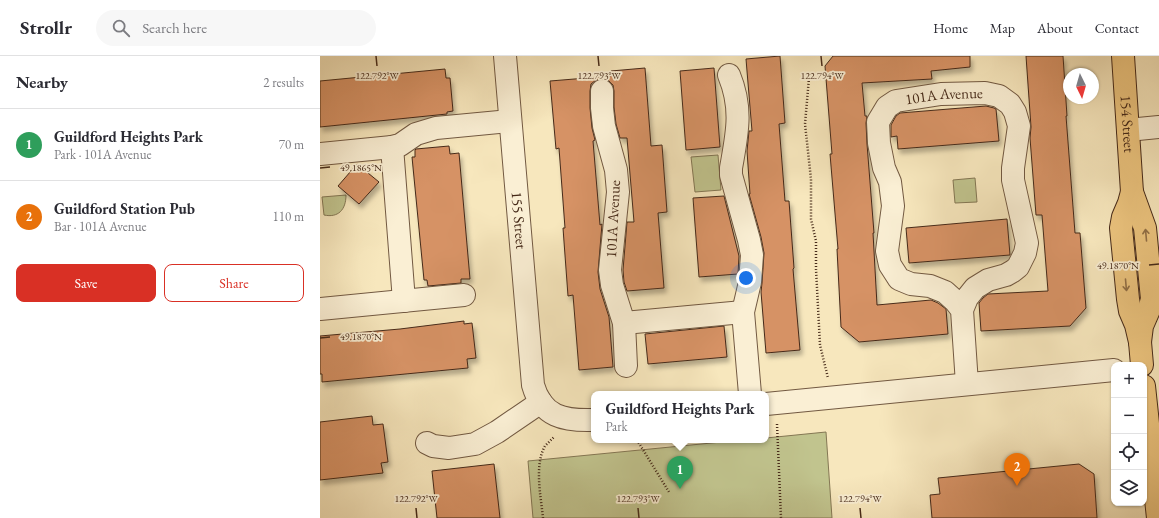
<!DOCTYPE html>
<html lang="en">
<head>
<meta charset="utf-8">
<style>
  body { margin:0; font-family:"EB Garamond",serif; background:#f7f7f7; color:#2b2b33 }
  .controls { position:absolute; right:12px; bottom:12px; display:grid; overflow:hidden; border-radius:8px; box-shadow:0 1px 3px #0004 }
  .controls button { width:36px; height:36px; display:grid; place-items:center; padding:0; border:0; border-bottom:1px solid #e1e1e2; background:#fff; color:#2b2b33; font:20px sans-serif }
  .compass { position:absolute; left:743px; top:12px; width:36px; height:36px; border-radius:50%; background:#fff; box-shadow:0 1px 3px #0004; rotate:175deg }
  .you { position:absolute; left:426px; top:222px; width:14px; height:14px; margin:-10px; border:3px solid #fff; border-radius:50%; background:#1a73e8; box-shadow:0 0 0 6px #1a73e833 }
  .badge { display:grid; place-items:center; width:26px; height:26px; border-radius:50%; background:#d93025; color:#fff; font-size:13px; font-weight:700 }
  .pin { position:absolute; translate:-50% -33px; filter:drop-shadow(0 1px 2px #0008) }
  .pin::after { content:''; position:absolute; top:21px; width:14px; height:12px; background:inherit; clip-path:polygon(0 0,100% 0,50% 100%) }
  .popup { position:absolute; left:271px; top:335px; width:178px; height:52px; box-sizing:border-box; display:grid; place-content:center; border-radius:8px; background:#fff; filter:drop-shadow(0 1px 3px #0005); font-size:13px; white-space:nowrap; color:#7c7c81 }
  .popup b { font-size:15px; color:#2b2b33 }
  .popup::after { content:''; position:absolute; left:50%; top:100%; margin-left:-8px; border:8px solid transparent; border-top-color:#fff }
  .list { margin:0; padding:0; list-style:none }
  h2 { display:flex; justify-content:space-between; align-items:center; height:52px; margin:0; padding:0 16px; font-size:17px }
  h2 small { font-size:13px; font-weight:400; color:#7c7c81 }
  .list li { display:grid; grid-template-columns:26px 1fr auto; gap:12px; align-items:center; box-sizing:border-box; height:72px; padding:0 16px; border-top:1px solid #e1e1e2 }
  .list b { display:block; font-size:15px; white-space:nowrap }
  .list p { margin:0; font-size:13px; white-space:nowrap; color:#7c7c81 }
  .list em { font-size:13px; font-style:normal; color:#7c7c81 }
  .actions { display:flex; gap:8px; padding:12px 16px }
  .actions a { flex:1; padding:9px 0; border:1px solid #d93025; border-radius:8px; text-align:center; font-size:14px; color:#d93025 }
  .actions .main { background:#d93025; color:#fff }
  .icon { flex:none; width:22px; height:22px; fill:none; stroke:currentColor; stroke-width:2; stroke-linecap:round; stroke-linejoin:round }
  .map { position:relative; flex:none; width:839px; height:462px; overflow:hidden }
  header { display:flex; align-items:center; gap:24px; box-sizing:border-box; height:56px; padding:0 20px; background:#fff; border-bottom:1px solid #e1e1e2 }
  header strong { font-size:19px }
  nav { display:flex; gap:22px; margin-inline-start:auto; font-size:14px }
  .search { width:280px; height:36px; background:#f7f7f7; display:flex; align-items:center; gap:10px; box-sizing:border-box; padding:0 14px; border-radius:22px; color:#7c7c81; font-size:15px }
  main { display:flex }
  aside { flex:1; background:#fff }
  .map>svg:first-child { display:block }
</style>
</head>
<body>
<header>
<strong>Strollr</strong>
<div class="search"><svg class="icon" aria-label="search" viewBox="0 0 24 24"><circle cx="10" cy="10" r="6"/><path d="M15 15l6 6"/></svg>Search here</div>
<nav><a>Home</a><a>Map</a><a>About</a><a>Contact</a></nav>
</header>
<main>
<aside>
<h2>Nearby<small>2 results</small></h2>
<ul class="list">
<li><span class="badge" style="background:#2e9e5b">1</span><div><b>Guildford Heights Park</b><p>Park · 101A Avenue</p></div><em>70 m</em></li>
<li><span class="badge" style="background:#e8710a">2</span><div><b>Guildford Station Pub</b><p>Bar · 101A Avenue</p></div><em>110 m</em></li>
</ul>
<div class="actions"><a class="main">Save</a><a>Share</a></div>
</aside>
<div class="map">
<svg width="839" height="462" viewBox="0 0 839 462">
  <defs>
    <filter id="shadow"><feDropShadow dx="2.5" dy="4.5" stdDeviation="2" flood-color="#0004"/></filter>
  </defs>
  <rect width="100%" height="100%" fill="#f7e7bd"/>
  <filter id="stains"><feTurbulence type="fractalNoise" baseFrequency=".005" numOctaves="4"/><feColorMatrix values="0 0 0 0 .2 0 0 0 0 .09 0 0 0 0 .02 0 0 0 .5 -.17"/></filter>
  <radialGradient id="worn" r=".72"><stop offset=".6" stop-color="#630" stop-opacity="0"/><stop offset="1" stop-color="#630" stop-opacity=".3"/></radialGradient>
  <path fill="#c1c48e" stroke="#847754" d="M398 99 401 134 375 136 371 101Z
    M655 122 657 146 635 147 633 124Z
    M26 139C26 154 18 162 4 159L2 141Z
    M506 376 512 462H213L208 405 422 384H446V382Z"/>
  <path fill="#d69265" stroke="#462a19" filter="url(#shadow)" d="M460 0 465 67 459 68 465 145H469L474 212 473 213 480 294 446 297 441 236 442 227 444 197 441 181 429 138H430L427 95 429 75H432L426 3Z
    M513 0H650V11L611 15 612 23 542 27 545 60H547L546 67 547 88 554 177H553L557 249 611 244 618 247 626 253 628 278 539 286 521 271 517 193H518L510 98H512L505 10Z
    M706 0H743L747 60H746L755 177H760L766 252 750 270 661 275 659 247 663 242 668 238 728 235 722 159H716L710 82 711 71Z
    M325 12 331 90 342 89 347 156 338 157 344 232 307 235 304 226 303 214 307 166H314L307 82H300L296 68 294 51V35L293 29 288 24 282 23 276 24 271 28 270 35V52L272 72 275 84 273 85 280 169 282 168 278 216 280 233 289 261 293 311 259 314 253 239 248 240 243 172H245L239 92 236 93 230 25 291 20V15Z
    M394 12 400 91 366 94 360 15Z
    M125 13 126 22H130L133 55 127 56V58L0 71V25Z
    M666 50 674 52 676 53 679 85 578 93 577 80 571 81V69L576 60 580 57Z
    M129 90 130 98 139 97 150 223H141V227L108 230 107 224H104L92 101H95V94L96 93Z
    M37 108 59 126 39 148 18 130Z
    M404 140 419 200 418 218 379 221 373 142Z
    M687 163 690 199 589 207 586 172Z
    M144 265V268L152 267 156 302 147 303 148 312 2 326V318H0V280L80 273Z
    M404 270 407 301 328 308 325 278Z
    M52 360 53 369 63 368 68 406 61 407 63 417 0 424V366Z
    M174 408 180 462H117L112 415Z
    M759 408 774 418 777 462H612L610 439 620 438 618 422Z"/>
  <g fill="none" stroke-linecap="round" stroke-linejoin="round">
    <defs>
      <g id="minor">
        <path id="s1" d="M185 0 213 329C222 361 244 365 274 364"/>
        <path d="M409 19C423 53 417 78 411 112V119L429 184 432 199 430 226 423 256 430 338"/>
        <path d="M282 35V52L284 70 296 114 298 136 290 214 292 229 304 267 306 310"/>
        <path d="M808 74 839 71"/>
        <path d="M72 91 84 245"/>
        <path d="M0 98 72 91 80 89 96 78 116 72 190 65"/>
        <path d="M0 253 144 239"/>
        <path id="s2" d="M642 254 635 245 625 236 610 230 591 228 579 223 570 209 567 195 573 150 570 126 564 112 559 87 558 66 567 51 576 45 621 38 665 37 679 40 690 48 695 56 699 70 693 112V124L707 187 705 197 698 211 693 215 686 219 668 224 655 232 647 242 642 254 647 328"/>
        <path d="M304 267 423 256"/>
        <path d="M446 348 794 314"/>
        <path d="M107 387 113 390 129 392 155 388 177 376 221 346"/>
      </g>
      <g id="major">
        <path id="s3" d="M803 0 812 136 825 172 832 243 829 254 822 270 820 286"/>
        <path d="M812 136 809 147 803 161 801 172 808 243 810 255 816 269 820 286 822 309"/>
        <path d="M824 330 838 462"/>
      </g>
    </defs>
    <use href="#minor" stroke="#725942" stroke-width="24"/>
    <use href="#major" stroke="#462a19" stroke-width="24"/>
    <path stroke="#462a19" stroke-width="2.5" stroke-dasharray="1 2" stroke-linecap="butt" d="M489 22 485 68 491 123V163L496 185V213L500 289 508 322
      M457 368 461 462
      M317 384 349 436
      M223 462C221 441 214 409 225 390 228 387 231 384 234 381"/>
    <use href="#minor" stroke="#faefd4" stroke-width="22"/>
    <use href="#major" stroke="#ecc47e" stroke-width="22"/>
  </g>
  <defs><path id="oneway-shaft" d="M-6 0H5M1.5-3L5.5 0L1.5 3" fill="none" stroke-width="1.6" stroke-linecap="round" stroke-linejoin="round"/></defs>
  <g stroke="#916f46">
    <use href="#oneway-shaft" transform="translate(826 179) rotate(-95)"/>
    <use href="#oneway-shaft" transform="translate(806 229) rotate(85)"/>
  </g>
  <path fill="none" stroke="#462a19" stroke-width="1.5" d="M56 0 57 10M278 0 279 10M501 0 502 10M0 112 10 111M829 209 839 208M0 282 10 281M96 452 97 462M318 452 319 462M540 452 541 462"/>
  <g text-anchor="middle" stroke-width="3.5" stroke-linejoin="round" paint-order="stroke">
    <g font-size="15" fill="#462a19" stroke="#faefd4">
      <text dy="5" stroke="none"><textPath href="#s2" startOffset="312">101A Avenue</textPath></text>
      <text dy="5" stroke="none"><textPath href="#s3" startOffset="68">154 Street</textPath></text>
      <text transform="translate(293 163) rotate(-87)" y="5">101A Avenue</text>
      <text dy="5" stroke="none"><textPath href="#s1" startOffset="165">155 Street</textPath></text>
    </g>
  </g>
  <g font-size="10" text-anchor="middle" fill="#462a19" stroke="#faefd4" stroke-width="3.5" stroke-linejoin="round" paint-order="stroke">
    <text x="57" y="23">122.792°W</text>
    <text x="279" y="23">122.793°W</text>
    <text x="502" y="23">122.794°W</text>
    <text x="41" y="115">49.1865°N</text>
    <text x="798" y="213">49.1870°N</text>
    <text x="41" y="284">49.1870°N</text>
    <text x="96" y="446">122.792°W</text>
    <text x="318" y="446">122.793°W</text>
    <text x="540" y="446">122.794°W</text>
  </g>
  <rect width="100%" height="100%" filter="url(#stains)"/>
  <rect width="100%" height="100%" fill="url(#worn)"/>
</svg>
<div class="controls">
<button>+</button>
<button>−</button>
<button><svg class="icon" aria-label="locate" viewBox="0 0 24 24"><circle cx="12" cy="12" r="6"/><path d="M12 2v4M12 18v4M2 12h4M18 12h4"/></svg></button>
<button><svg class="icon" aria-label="layers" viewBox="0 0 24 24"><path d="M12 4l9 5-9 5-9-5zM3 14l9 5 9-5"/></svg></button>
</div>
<svg class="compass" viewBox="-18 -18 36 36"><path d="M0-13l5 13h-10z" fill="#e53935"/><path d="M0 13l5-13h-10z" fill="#7c7c81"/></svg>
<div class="you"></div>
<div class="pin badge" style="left:360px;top:433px;background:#2e9e5b">1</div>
<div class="popup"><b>Guildford Heights Park</b>Park</div>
<div class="pin badge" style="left:697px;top:430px;background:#e8710a">2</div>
</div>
</main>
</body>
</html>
